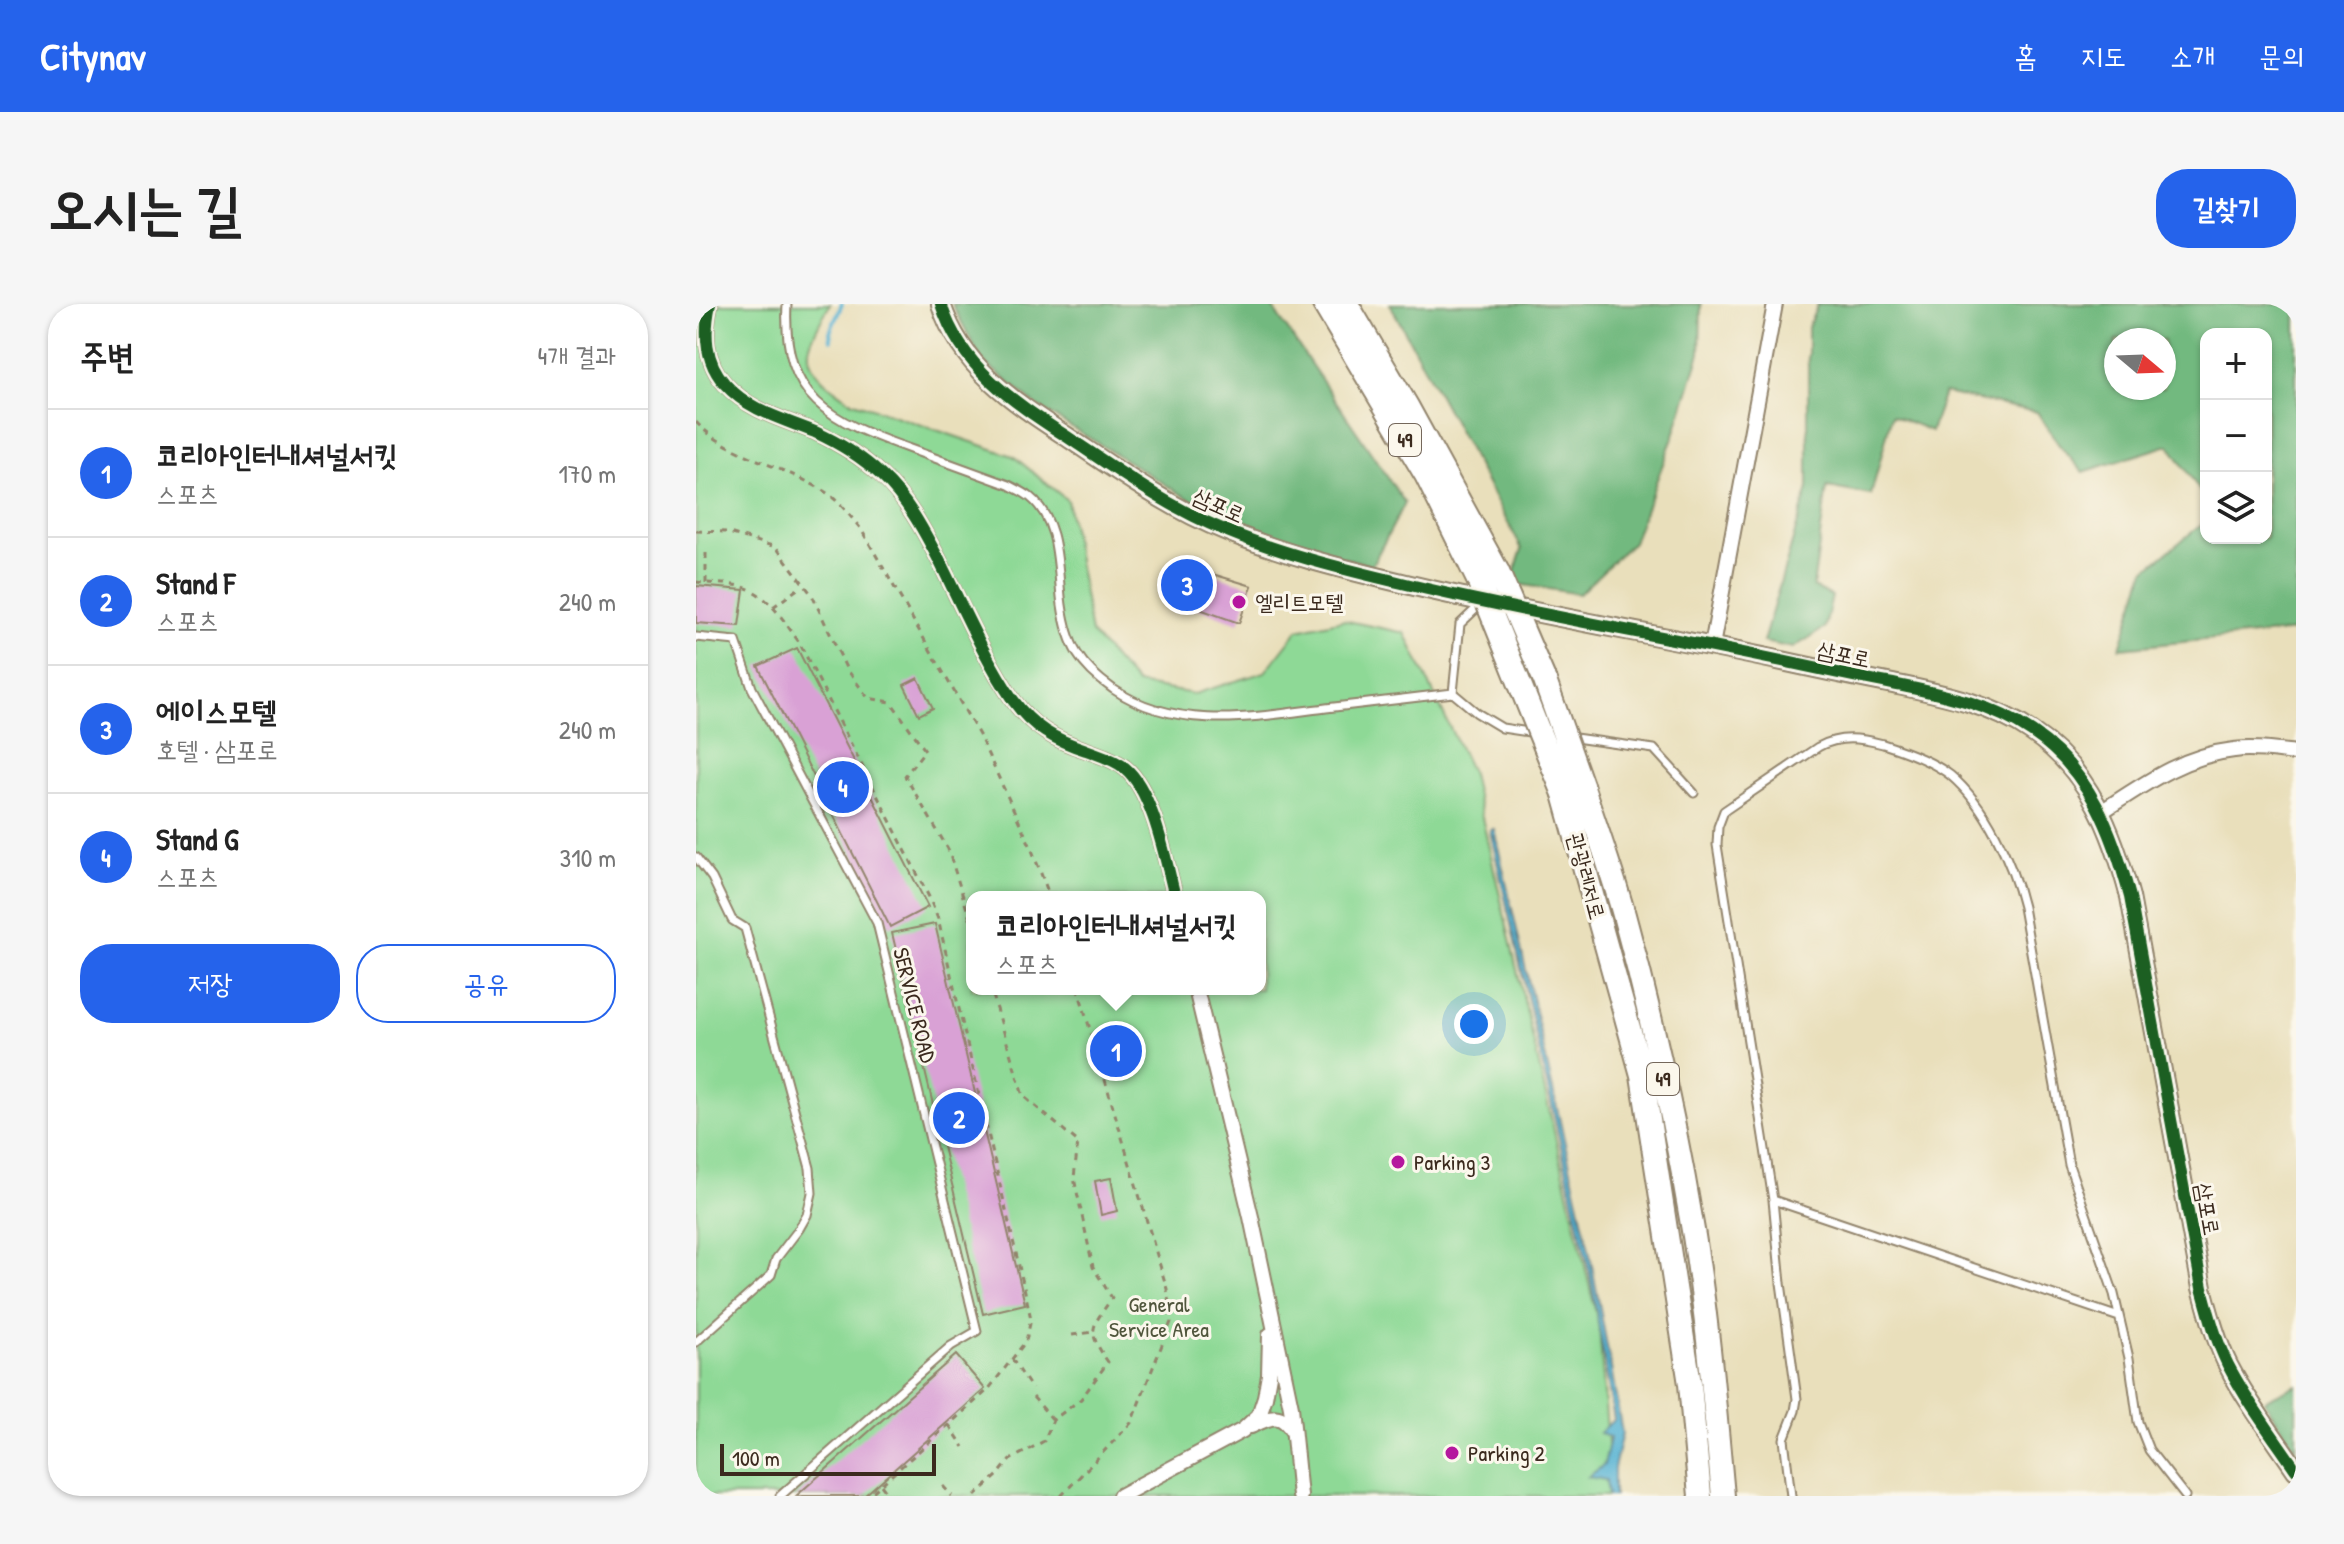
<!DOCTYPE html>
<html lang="ko">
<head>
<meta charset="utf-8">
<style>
  body { margin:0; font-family:"Patrick Hand","Poor Story",sans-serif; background:#f6f6f6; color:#222 }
  .controls { position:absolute; right:24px; top:24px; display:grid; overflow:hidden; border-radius:16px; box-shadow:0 2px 6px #0004 }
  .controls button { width:72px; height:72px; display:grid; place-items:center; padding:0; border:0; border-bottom:2px solid #e0e0e0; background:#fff; color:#222; font:40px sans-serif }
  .compass { position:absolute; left:1408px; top:24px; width:72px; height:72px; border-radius:50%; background:#fff; box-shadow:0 2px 6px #0004; rotate:109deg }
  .scale { position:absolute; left:24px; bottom:20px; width:216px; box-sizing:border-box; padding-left:8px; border:4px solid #3b2a1e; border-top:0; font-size:22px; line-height:28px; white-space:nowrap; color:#3b2a1e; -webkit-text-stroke:6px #fbf7ec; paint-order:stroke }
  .you { position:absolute; left:778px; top:720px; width:28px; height:28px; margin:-20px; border:6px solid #fff; border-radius:50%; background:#1a73e8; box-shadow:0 0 0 12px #1a73e833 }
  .badge { display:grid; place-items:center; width:52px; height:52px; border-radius:50%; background:#2563eb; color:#fff; font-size:26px; font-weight:700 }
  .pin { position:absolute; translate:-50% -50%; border:4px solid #fff; box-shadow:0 2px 8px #0006 }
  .popup { position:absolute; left:270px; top:587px; width:300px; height:104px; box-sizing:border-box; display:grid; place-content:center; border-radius:16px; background:#fff; filter:drop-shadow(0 2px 6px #0005); font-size:26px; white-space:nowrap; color:#767676 }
  .popup b { font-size:30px; color:#222 }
  .popup::after { content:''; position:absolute; left:50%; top:100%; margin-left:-16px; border:16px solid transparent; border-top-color:#fff }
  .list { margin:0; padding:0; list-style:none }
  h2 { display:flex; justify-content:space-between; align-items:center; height:104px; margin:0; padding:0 32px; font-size:34px }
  h2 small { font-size:26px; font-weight:400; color:#767676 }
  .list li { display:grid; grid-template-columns:52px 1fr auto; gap:24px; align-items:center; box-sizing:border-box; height:128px; padding:0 32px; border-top:2px solid #e0e0e0 }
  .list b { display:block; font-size:30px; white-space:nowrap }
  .list p { margin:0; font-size:26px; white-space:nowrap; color:#767676 }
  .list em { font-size:26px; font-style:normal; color:#767676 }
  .actions { display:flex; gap:16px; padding:24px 32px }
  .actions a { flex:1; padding:18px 0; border:2px solid #2563eb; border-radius:32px; text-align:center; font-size:28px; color:#2563eb }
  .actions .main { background:#2563eb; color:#fff }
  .icon { flex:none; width:44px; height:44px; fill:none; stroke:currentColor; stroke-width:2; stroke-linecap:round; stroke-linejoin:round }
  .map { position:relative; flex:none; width:1600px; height:1192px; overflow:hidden; border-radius:32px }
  header { display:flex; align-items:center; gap:48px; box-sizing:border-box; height:112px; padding:0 40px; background:#2563eb; color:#fff }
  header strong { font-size:38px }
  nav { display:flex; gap:44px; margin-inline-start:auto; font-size:28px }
  .intro { display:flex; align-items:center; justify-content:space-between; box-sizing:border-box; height:192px; padding:0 48px }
  h1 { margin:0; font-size:56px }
  .button { padding:20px 36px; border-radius:32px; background:#2563eb; color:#fff; font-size:28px; font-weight:700 }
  main { display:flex; gap:48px; padding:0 48px }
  aside { flex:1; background:#fff; border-radius:32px; box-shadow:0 2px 6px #0004 }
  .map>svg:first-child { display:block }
</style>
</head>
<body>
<header>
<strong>Citynav</strong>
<nav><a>홈</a><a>지도</a><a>소개</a><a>문의</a></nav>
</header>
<div class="intro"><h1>오시는 길</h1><a class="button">길찾기</a></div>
<main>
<aside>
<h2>주변<small>4개 결과</small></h2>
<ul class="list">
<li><span class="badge">1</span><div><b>코리아인터내셔널서킷</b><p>스포츠</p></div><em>170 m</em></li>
<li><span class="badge">2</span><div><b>Stand F</b><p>스포츠</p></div><em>240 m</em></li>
<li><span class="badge">3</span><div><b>에이스모텔</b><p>호텔 · 삼포로</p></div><em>240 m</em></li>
<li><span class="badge">4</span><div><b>Stand G</b><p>스포츠</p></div><em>310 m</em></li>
</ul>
<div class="actions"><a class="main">저장</a><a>공유</a></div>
</aside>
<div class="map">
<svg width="1600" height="1192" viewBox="0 0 1600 1192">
  <rect width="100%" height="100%" fill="#fbf7ec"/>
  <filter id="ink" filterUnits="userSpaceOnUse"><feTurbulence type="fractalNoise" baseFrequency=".0125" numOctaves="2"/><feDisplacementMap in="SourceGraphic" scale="16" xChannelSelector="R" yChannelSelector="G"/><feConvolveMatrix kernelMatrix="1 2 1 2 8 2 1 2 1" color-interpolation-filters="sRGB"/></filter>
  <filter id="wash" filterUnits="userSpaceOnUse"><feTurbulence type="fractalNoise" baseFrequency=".006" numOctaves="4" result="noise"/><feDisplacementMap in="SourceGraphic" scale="32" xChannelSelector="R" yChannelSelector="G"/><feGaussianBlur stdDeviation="1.8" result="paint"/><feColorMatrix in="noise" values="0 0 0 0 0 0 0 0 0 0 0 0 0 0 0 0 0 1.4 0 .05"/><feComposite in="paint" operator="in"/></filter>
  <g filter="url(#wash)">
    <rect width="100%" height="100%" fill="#e9dfbb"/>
    <path fill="#8ed996" stroke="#64825a" stroke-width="2" fill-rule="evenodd" d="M0 0H134C128 12 114 34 113 46 110 68 138 86 155 97L317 152 371 196 395 329 441 380 498 390 569 368 602 326 647 316 709 329 776 470 903 1023 916 1192H0ZM276 593H564V685H276Z"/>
    <path fill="#72b97f" stroke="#56724e" stroke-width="2" fill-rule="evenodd" d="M256 0H574L709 199 676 261 592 240 518 210 341 102 285 55Z
      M694 0H1005L1004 49 978 131 937 238 883 290 815 279 826 245Z
      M1122 0H1600V327L1424 344 1449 266 1510 217V234H1570V30H1510V196L1473 141 1387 168 1363 141 1341 108 1248 89 1235 127 1196 111 1175 191 1131 183 1117 283 1136 292 1129 324 1097 344 1067 338 1112 184V23ZM1468 36V84H1420V36Z
      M1600 1081V1145L1568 1097Z"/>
    <path fill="#55b2d3" stroke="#486e78" stroke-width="2" d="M798 525 893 946 915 1064 926 1129 918 1164V1192H912L910 1176 892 1173 908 1161 914 1134 904 1129 918 1115 894 971 794 526Z"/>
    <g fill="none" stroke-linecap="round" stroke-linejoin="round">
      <path stroke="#55b2d3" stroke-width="4" d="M135 36 134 28 146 0"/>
    </g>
    <g id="blocks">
      <path fill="#d9a1d5" d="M490 262 556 282 543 319 478 296Z
        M0 282 48 286 43 322 0 319Z
        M101 344 232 603 194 623 62 362Z
        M222 374 237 404 223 411 208 381Z
        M239 620 329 1000 287 1010 196 629Z
        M415 874 421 907 405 911 399 877Z
        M260 1051 289 1085 168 1192H100Z"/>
    </g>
  </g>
  <g filter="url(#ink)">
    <use href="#blocks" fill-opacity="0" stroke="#92846c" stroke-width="2"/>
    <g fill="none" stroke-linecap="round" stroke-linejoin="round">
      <defs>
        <path id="service" d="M91 0C86 96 134 116 214 145 247 157 280 169 313 181 320 185 328 188 334 193 365 218 361 265 366 301 372 342 383 361 417 385 481 428 559 413 630 404 672 399 714 394 757 389L781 409 806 424 840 429
          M0 333 40 337 56 384 181 619 281 1027 255 1042 84 1192
          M757 389 764 320 785 300
          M872 433 958 445 998 489
          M0 553 16 574 36 616 49 624 114 864 116 889 111 911 103 925 80 955 75 971 0 1038
          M1077 896 1423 1013
          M1095 1192 1088 1135 1099 1107 1101 1095 1085 979 1077 896 1021 541 1022 523 1028 507 1122 443C1144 431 1164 434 1187 440 1209 447 1236 457 1254 471 1290 501 1316 558 1327 603L1373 861 1418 990 1433 1054 1442 1118 1453 1146 1489 1192"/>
        <path id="minor" d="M14 0C8 28 8 57 29 80 53 107 87 115 119 128 143 139 166 153 185 171 211 195 227 225 243 256 265 300 289 355 317 396 336 423 359 436 390 446 403 451 418 455 429 464 457 487 470 558 479 593
          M1016 342 1079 0
          M1405 508C1448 480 1486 452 1538 446 1559 443 1580 447 1600 449
          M500 685 555 913 595 1103 604 1192
          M555 1122C574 1113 585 1106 597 1128
          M424 1192 547 1126 563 1111 569 1093 573 1071 574 1031"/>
        <path id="tertiary" d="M245 0C266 67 323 101 379 138 428 171 476 205 531 227 587 250 647 265 706 279 832 310 960 330 1086 357 1123 365 1160 373 1197 380 1245 390 1294 399 1336 428 1394 467 1417 529 1434 593L1506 984C1513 1010 1520 1037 1532 1061 1551 1098 1577 1132 1600 1166"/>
        <path id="trunk" d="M628 0 730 171 782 276
          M651 0 711 102 802 268
          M887 484C901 526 916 568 928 611 957 716 980 824 998 932 1012 1018 1019 1105 1027 1192
          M868 490 946 771 994 1080 1004 1192"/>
      </defs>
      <use href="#service" stroke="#92846c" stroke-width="11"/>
      <use href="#minor" stroke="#92846c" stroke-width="18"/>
      <use href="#tertiary" stroke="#92846c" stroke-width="22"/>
      <use href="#trunk" stroke="#92846c" stroke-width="26"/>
      <path stroke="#92846c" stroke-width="3" stroke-dasharray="6 6" stroke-linecap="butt" d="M0 118C30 151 92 163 131 189 144 198 154 212 165 225L283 431 334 541 354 593
        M0 227 30 228 80 243 116 291 150 364 172 394 195 398 229 446 209 472 252 545 276 621
        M0 278C14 280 30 279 44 282 72 289 87 316 103 338L233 593 242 615 330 992 335 1015 330 1037 292 1086 172 1192
        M10 279V246
        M77 303 103 284
        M376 1031 398 1028
        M316 1055 336 1085
        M337 1093 357 1116
        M253 1121 268 1143
        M185 1181 193 1192
        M247 1182 256 1192
        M279 1192 302 1171 314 1156 348 1137 357 1116 385 1095 412 1058C390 1026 395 1024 416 994L397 963 378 874 382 838 327 792 295 685
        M365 1192 435 1119 475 1018 471 985 382 685"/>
      <use href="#service" stroke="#fff" stroke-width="7"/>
      <use href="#minor" stroke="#fff" stroke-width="14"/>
      <use href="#tertiary" stroke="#fff" stroke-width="18"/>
      <use href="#trunk" stroke="#fff" stroke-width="22"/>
      <defs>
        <path id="trunk-bridge" d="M802 268 849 377 887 484
          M782 276 868 490"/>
      </defs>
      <use href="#trunk-bridge" stroke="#92846c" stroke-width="26" stroke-linecap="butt"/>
      <use href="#trunk-bridge" stroke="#fff" stroke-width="22"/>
      <defs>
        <path id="cycleway" d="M14 0C8 28 8 57 29 80 53 107 87 115 119 128 143 139 166 153 185 171 211 195 227 225 243 256 265 300 289 355 317 396 336 423 359 436 390 446 403 451 418 455 429 464 457 487 470 558 479 593
          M245 0C266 67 323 101 379 138 428 171 476 205 531 227 587 250 647 265 706 279 832 310 960 330 1086 357 1123 365 1160 373 1197 380 1245 390 1294 399 1336 428 1394 467 1417 529 1434 593L1506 984C1513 1010 1520 1037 1532 1061 1551 1098 1577 1132 1600 1166"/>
      </defs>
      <use href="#cycleway" stroke="#fbf7ec" stroke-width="17"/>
      <use href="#cycleway" stroke="#1b5e20" stroke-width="12"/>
    </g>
  </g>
  <g fill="#b5179e" stroke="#fbf7ec" stroke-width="3">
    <circle cx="543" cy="298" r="8"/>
    <circle cx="702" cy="858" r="8"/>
    <circle cx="756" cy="1149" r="8"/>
  </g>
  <g text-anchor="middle" stroke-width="6" stroke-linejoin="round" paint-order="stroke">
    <g fill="#fbf7ec" stroke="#75685c" stroke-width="2">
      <rect x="693" y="120" width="32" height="32" rx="6"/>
      <rect x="951" y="759" width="32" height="32" rx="6"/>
    </g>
    <g font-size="20" font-weight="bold" fill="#3b2a1e">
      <text x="709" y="143">49</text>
      <text x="967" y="782">49</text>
    </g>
    <g font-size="22" fill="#3b2a1e" stroke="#fbf7ec">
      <text transform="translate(523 201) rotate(24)" y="8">삼포로</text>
      <text transform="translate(1148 350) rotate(12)" y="8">삼포로</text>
      <text transform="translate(891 572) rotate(75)" y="8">관광레저로</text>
      <text transform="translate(219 701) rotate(76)" y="8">SERVICE ROAD</text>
      <text transform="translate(1512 905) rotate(80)" y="8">삼포로</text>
    </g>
    <g font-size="22" fill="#3b2a1e" stroke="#fbf7ec" text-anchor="start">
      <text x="559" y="306">엘리트모텔</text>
      <text x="718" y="866">Parking 3</text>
      <text x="772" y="1157">Parking 2</text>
    </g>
    <g font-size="22" fill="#50563c" stroke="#fbf7ec">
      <text x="463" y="1008">General<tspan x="463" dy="25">Service Area</tspan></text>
    </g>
  </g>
</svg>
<div class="controls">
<button>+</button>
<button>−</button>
<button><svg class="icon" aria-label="layers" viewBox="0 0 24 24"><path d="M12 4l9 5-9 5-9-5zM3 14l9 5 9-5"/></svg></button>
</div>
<svg class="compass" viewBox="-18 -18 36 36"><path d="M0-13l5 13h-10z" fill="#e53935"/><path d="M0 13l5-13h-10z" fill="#767676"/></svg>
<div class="scale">100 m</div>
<div class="you"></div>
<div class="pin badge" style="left:420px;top:747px">1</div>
<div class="popup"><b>코리아인터내셔널서킷</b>스포츠</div>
<div class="pin badge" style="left:263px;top:814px">2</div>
<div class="pin badge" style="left:491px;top:281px">3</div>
<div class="pin badge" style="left:147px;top:483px">4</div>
</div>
</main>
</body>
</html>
